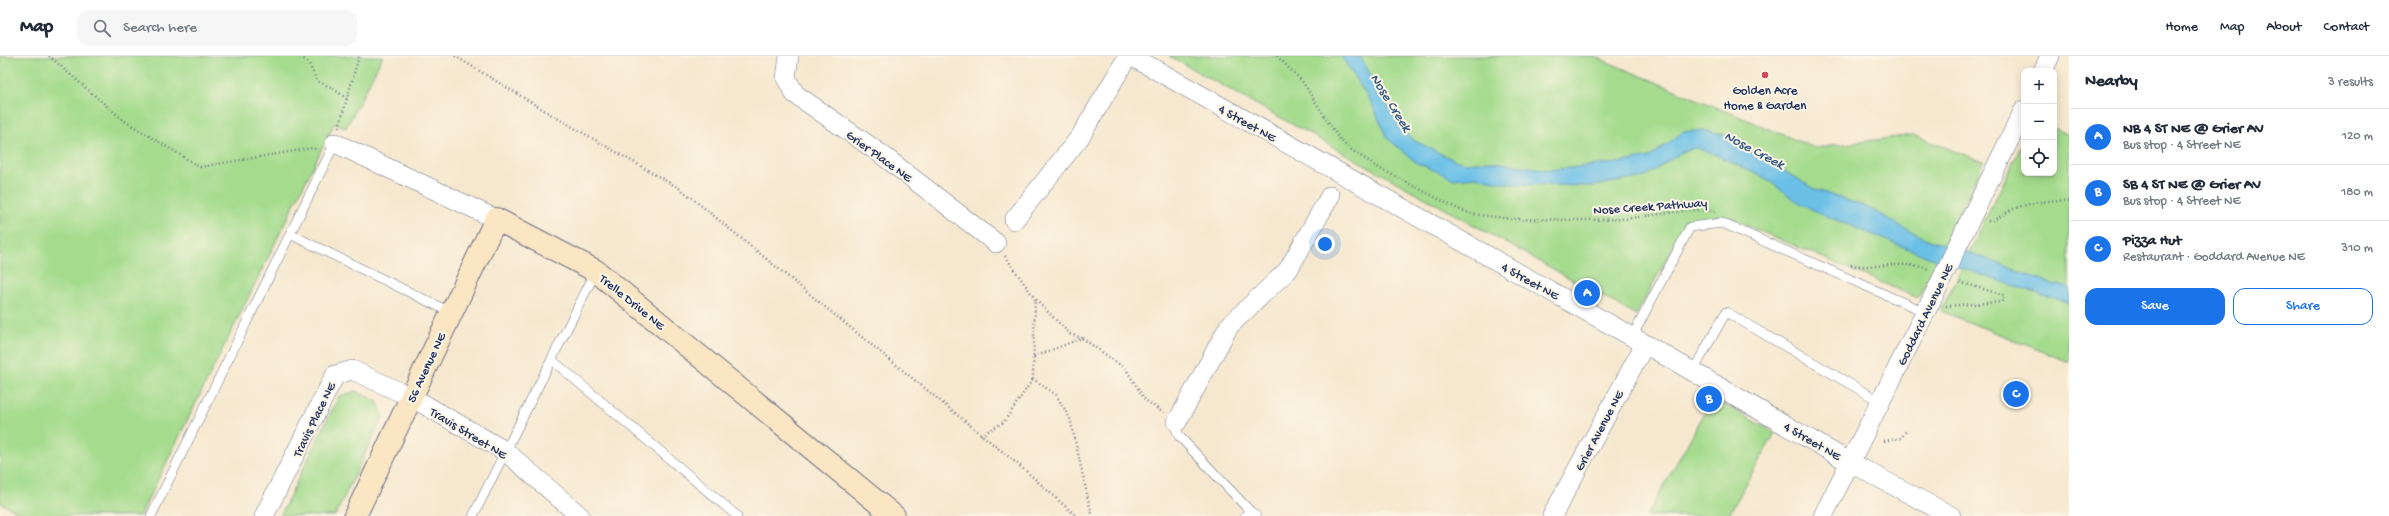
<!DOCTYPE html>
<html lang="en">
<head>
<meta charset="utf-8">
<style>
  body { margin:0; font-family:"Gochi Hand",sans-serif; background:#f6f6f7; color:#1f2937 }
  .controls { position:absolute; right:12px; top:12px; display:grid; overflow:hidden; border-radius:8px; box-shadow:0 2px 10px #0003 }
  .controls button { width:36px; height:36px; display:grid; place-items:center; padding:0; border:0; border-bottom:1px solid #e0e1e3; background:#fff; color:#1f2937; font:20px sans-serif }
  .you { position:absolute; left:1325px; top:188px; width:14px; height:14px; margin:-10px; border:3px solid #fff; border-radius:50%; background:#1a73e8; box-shadow:0 0 0 6px #1a73e833 }
  .badge { display:grid; place-items:center; width:26px; height:26px; border-radius:50%; background:#1a73e8; color:#fff; font-size:13px; font-weight:700 }
  .pin { position:absolute; translate:-50% -50%; border:2px solid #fff; box-shadow:0 1px 4px #0006 }
  .list { margin:0; padding:0; list-style:none }
  h2 { display:flex; justify-content:space-between; align-items:center; height:52px; margin:0; padding:0 16px; font-size:17px }
  h2 small { font-size:13px; font-weight:400; color:#747a83 }
  .list li { display:grid; grid-template-columns:26px 1fr auto; gap:12px; align-items:center; box-sizing:border-box; height:56px; padding:0 16px; border-top:1px solid #e0e1e3 }
  .list b { display:block; font-size:15px; white-space:nowrap }
  .list p { margin:0; font-size:13px; white-space:nowrap; color:#747a83 }
  .list em { font-size:13px; font-style:normal; color:#747a83 }
  .actions { display:flex; gap:8px; padding:12px 16px }
  .actions a { flex:1; padding:9px 0; border:1px solid #1a73e8; border-radius:12px; text-align:center; font-size:14px; color:#1a73e8 }
  .actions .main { background:#1a73e8; color:#fff }
  .icon { flex:none; width:22px; height:22px; fill:none; stroke:currentColor; stroke-width:2; stroke-linecap:round; stroke-linejoin:round }
  .map { position:relative; flex:none; width:2069px; height:460px; overflow:hidden }
  header { display:flex; align-items:center; gap:24px; box-sizing:border-box; height:56px; padding:0 20px; background:#fff; border-bottom:1px solid #e0e1e3 }
  header strong { font-size:19px }
  nav { display:flex; gap:22px; margin-inline-start:auto; font-size:14px }
  .search { width:280px; height:36px; background:#f6f6f7; display:flex; align-items:center; gap:10px; box-sizing:border-box; padding:0 14px; border-radius:12px; color:#747a83; font-size:15px }
  main { display:flex }
  aside { flex:1; background:#fff }
  .map>svg:first-child { display:block }
</style>
</head>
<body>
<header>
<strong>Map</strong>
<div class="search"><svg class="icon" aria-label="search" viewBox="0 0 24 24"><circle cx="10" cy="10" r="6"/><path d="M15 15l6 6"/></svg>Search here</div>
<nav><a>Home</a><a>Map</a><a>About</a><a>Contact</a></nav>
</header>
<main>
<div class="map">
<svg width="2069" height="460" viewBox="0 0 2069 460">
  <rect width="100%" height="100%" fill="#fcf5e5"/>
  <filter id="ink" filterUnits="userSpaceOnUse"><feTurbulence type="fractalNoise" baseFrequency=".025" numOctaves="2"/><feDisplacementMap in="SourceGraphic" scale="8" xChannelSelector="R" yChannelSelector="G"/><feConvolveMatrix kernelMatrix="1 2 1 2 8 2 1 2 1" color-interpolation-filters="sRGB"/></filter>
  <filter id="wash" filterUnits="userSpaceOnUse"><feTurbulence type="fractalNoise" baseFrequency=".012" numOctaves="4" result="noise"/><feDisplacementMap in="SourceGraphic" scale="16" xChannelSelector="R" yChannelSelector="G"/><feGaussianBlur stdDeviation="0.9" result="paint"/><feColorMatrix in="noise" values="0 0 0 0 0 0 0 0 0 0 0 0 0 0 0 0 0 1.4 0 .05"/><feComposite in="paint" operator="in"/></filter>
  <g filter="url(#wash)">
    <rect width="100%" height="100%" fill="#f6e8cf"/>
    <path fill="#a4db8d" stroke="#608576" d="M0 0H383L346 72 334 68 140 460H26L0 447Z
      M1169 0H1593L1815 92 1913 79 1984 106 1918 242 1722 159 1688 164 1636 259Z
      M2054 72 2069 79V306L1941 255 2024 84V117H2054Z
      M356 335 377 345 383 360 335 460H280L339 340Z
      M1713 342 1775 377 1728 460H1647Z"/>
    <path fill="#6ac0e7" stroke="#4278a2" d="M1341 0H1360L1401 73 1413 84 1454 104 1466 107 1487 105 1550 114 1624 106 1650 101 1683 76 1704 74 1725 79 1738 90 1773 104 1786 116 1814 133 1869 152 1908 174 1932 185 1974 198 2052 228 2069 231V248L1931 202 1821 158 1798 146 1765 122 1703 93 1695 92 1682 96 1645 121 1592 130 1509 128 1476 121 1454 123 1417 107 1387 82 1372 48Z"/>
  </g>
  <g filter="url(#ink)">
    <g fill="none" stroke-linecap="round" stroke-linejoin="round">
      <defs>
        <path id="lane" d="M292 179 450 256
          M1632 281 1690 171 1722 167 1925 256
          M552 304 737 460
          M1693 315 1726 256 1881 346
          M1177 366 1175 370 1179 380 1250 455
          M151 460 335 87
          M473 460 596 215
          M1245 460 1250 455 1256 460"/>
        <path id="street" d="M789 0 786 22 795 38 881 98 996 187
          M1131 0 1645 288 1851 407 1951 460
          M2043 15 2050 0
          M335 87 496 163
          M1014 164 1080 81 1128 0
          M1964 176 2024 54
          M1177 366 1229 270 1288 214 1330 140
          M264 460 335 319 352 314 411 341 505 395 580 460
          M1552 460 1645 288
          M1823 460 1937 233"/>
        <path id="secondary" d="M355 460 496 163 596 215 894 460"/>
      </defs>
      <use href="#lane" stroke="#687086" stroke-width="10"/>
      <use href="#street" stroke="#687086" stroke-width="20"/>
      <use href="#secondary" stroke="#687086" stroke-width="24"/>
      <path stroke="#687086" stroke-width="2.5" stroke-dasharray="1 3" stroke-linecap="butt" d="M49 0 123 64 200 111 312 92 319 94
        M301 0 309 8 317 25 334 33 347 43
        M455 0 552 59 682 134 1026 415 1076 460
        M1277 0 1302 25 1338 81 1347 91 1379 112 1458 153 1472 158 1512 163 1584 164 1624 163 1689 154 1715 155
        M339 71 359 0
        M1988 165C1998 164 2004 157 2013 153 2027 147 2054 143 2069 145
        M1005 200 1035 243 1033 323 1056 339 1070 362 1092 460
        M1851 209C1876 213 1905 204 1929 213
        M1036 244 1070 278 1082 282
        M1946 250 2001 246 2004 243V239L1959 226
        M1034 301 1082 282 1126 313 1145 344 1164 357
        M981 379 1004 366 1033 323
        M1884 385 1901 382 1906 375"/>
      <use href="#lane" stroke="#fff" stroke-width="9"/>
      <use href="#street" stroke="#fff" stroke-width="19"/>
      <use href="#secondary" stroke="#fbe6c4" stroke-width="22"/>
      <defs>
        <path id="street-bridge" d="M1937 233 1964 176"/>
      </defs>
      <use href="#street-bridge" stroke="#687086" stroke-width="20" stroke-linecap="butt"/>
      <use href="#street-bridge" stroke="#fff" stroke-width="19"/>
    </g>
  </g>
  <circle fill="#d1495b" stroke="#fcf5e5" stroke-width="1.5" cx="1765" cy="19" r="4"/>
  <g text-anchor="middle" stroke-width="4" stroke-linejoin="round" paint-order="stroke">
    <g font-size="13" fill="#1b2f5e" stroke="#fcf5e5">
      <text x="1765" y="38">Golden Acre<tspan x="1765" dy="15">Home &amp; Garden</tspan></text>
    </g>
    <g font-size="13" fill="#1b2f5e" stroke="#fcf5e5">
      <text transform="translate(1248 66) rotate(29)" y="5">4 Street NE</text>
      <text transform="translate(880 99) rotate(36)" y="5">Grier Place NE</text>
      <text transform="translate(1650 149) rotate(-4)" y="5">Nose Creek Pathway</text>
      <text transform="translate(1531 224) rotate(29)" y="5">4 Street NE</text>
      <text transform="translate(633 245) rotate(39)" y="5">Trelle Drive NE</text>
      <text transform="translate(1924 258) rotate(-64)" y="5">Goddard Avenue NE</text>
      <text transform="translate(425 311) rotate(-65)" y="5">56 Avenue NE</text>
      <text transform="translate(313 363) rotate(-64)" y="5">Travis Place NE</text>
      <text transform="translate(1598 374) rotate(-62)" y="5">Grier Avenue NE</text>
      <text transform="translate(469 376) rotate(31)" y="5">Travis Street NE</text>
      <text transform="translate(1813 384) rotate(30)" y="5">4 Street NE</text>
    </g>
    <g font-size="14" font-style="italic" fill="#335a87" stroke="#fcf5e5">
      <text transform="translate(1392 46) rotate(58)" y="5">Nose Creek</text>
      <text transform="translate(1755 93) rotate(28)" y="5">Nose Creek</text>
    </g>
  </g>
</svg>
<div class="controls">
<button>+</button>
<button>−</button>
<button><svg class="icon" aria-label="locate" viewBox="0 0 24 24"><circle cx="12" cy="12" r="6"/><path d="M12 2v4M12 18v4M2 12h4M18 12h4"/></svg></button>
</div>
<div class="you"></div>
<div class="pin badge" style="left:1587px;top:237px">A</div>
<div class="pin badge" style="left:1709px;top:343px">B</div>
<div class="pin badge" style="left:2016px;top:338px">C</div>
</div>
<aside>
<h2>Nearby<small>3 results</small></h2>
<ul class="list">
<li><span class="badge">A</span><div><b>NB 4 ST NE @ Grier AV</b><p>Bus stop · 4 Street NE</p></div><em>120 m</em></li>
<li><span class="badge">B</span><div><b>SB 4 ST NE @ Grier AV</b><p>Bus stop · 4 Street NE</p></div><em>180 m</em></li>
<li><span class="badge">C</span><div><b>Pizza Hut</b><p>Restaurant · Goddard Avenue NE</p></div><em>310 m</em></li>
</ul>
<div class="actions"><a class="main">Save</a><a>Share</a></div>
</aside>
</main>
</body>
</html>
